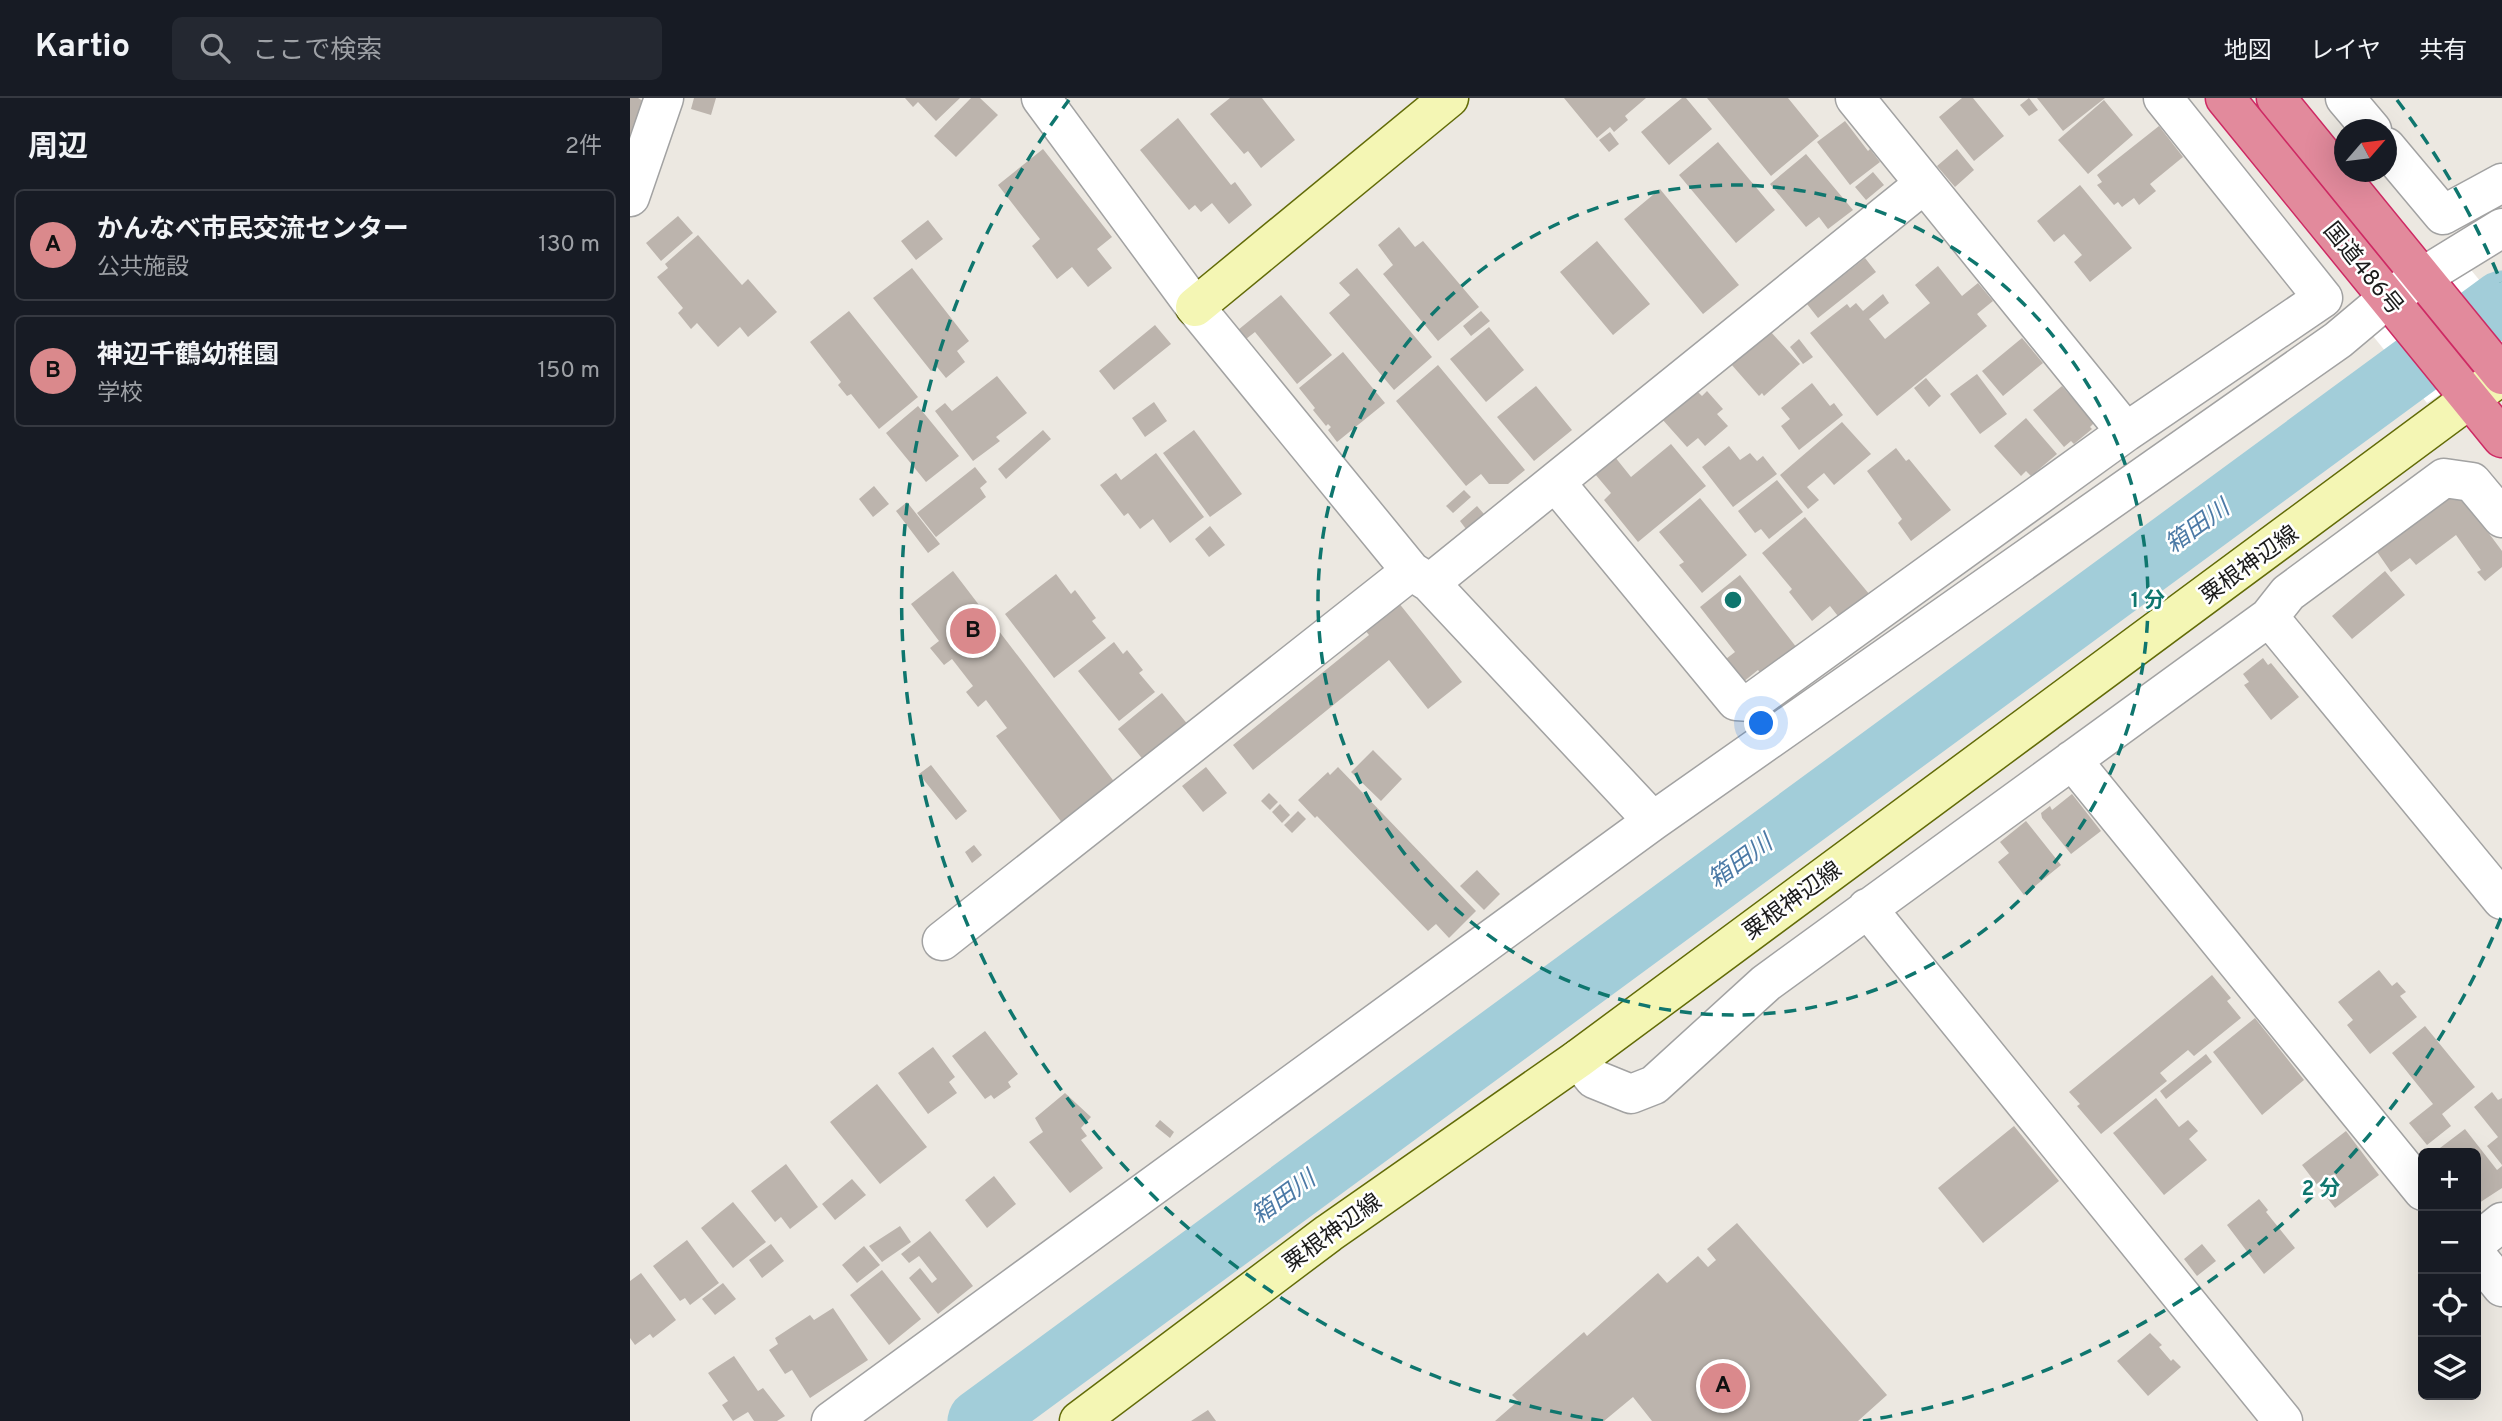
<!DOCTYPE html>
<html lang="ja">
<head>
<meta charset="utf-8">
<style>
  body { margin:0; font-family:Overpass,"Noto Sans JP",sans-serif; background:#242831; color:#f1f3f6 }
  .controls { position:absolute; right:21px; bottom:21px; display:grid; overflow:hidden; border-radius:10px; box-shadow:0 7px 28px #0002 }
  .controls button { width:63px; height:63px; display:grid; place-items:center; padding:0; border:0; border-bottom:2px solid #363941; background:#171b24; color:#f1f3f6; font:35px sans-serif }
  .compass { position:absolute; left:1704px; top:21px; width:63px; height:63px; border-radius:50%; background:#171b24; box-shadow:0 7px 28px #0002; rotate:62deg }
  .you { position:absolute; left:1132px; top:626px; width:24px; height:24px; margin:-18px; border:5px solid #fff; border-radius:50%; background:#1a73e8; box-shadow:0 0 0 10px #1a73e833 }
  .badge { display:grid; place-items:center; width:46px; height:46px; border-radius:50%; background:#da898c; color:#111; font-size:23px; font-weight:700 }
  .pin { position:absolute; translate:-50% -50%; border:4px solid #fff; box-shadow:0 2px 7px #0006 }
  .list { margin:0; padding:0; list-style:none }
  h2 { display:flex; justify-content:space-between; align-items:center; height:91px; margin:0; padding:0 28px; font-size:30px }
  h2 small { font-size:23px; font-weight:400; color:#9ea1a6 }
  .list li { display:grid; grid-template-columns:46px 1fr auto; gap:21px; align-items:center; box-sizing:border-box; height:112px; margin:0 14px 14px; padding:0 14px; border:2px solid #363941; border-radius:10px }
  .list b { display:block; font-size:26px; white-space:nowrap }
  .list p { margin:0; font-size:23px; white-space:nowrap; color:#9ea1a6 }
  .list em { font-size:23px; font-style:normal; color:#9ea1a6 }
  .icon { flex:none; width:38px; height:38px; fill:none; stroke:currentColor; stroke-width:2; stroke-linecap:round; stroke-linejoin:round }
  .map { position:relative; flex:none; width:1872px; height:1323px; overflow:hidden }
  header { display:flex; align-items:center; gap:42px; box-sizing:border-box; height:98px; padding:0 35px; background:#171b24; border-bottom:2px solid #363941 }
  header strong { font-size:33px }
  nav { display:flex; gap:38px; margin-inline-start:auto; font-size:24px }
  .search { width:490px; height:63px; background:#242831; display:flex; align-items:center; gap:18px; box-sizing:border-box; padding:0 24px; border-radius:10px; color:#9ea1a6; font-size:26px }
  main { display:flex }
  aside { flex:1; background:#171b24 }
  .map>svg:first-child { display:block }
</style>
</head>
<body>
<header>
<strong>Kartio</strong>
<div class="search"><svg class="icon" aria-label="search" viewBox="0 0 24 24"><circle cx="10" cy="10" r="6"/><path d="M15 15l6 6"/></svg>ここで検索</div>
<nav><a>地図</a><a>レイヤ</a><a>共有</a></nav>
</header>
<main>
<aside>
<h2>周辺<small>2件</small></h2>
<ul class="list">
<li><span class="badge">A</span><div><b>かんなべ市民交流センター</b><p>公共施設</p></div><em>130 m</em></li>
<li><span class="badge">B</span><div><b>神辺千鶴幼稚園</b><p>学校</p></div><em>150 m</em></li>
</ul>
</aside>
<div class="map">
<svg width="1872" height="1323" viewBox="0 0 1872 1323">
  <rect width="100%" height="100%" fill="#ece8e1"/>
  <path fill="#fff" d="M1833 162 1872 210V255L1797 305 1735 228Z"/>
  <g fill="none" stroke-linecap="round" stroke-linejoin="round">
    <path stroke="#a2cdd9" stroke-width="63" d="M349 1323 1872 204"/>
  </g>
  <path fill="#bcb4ad" d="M0 0H8L23 9 0 48Z
    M64 0H86L81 17 61 11Z
    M275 0H330L306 23 288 4 283 9Z
    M341 0H350L368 17 326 59 304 38Z
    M600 0H632L665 42 631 70 618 53 614 56 580 16Z
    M934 0H1016L995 18 998 22 984 34 980 29 967 40Z
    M1052 0H1056L1082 31 1039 67 1011 34Z
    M1077 0H1158L1189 38 1141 78Z
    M1332 0H1343L1374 38 1344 63 1309 19Z
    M1399 0 1408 12 1399 18 1390 7Z
    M1407 0H1475L1433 33Z
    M1474 2 1503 37 1458 76 1428 42Z
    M548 20 601 87 605 84 622 107 599 126 582 105 571 114 565 107 559 112 510 52Z
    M1215 23 1238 53 1240 51 1250 64 1220 87 1187 44Z
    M1529 28 1553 59 1520 86 1526 93 1509 107 1504 100 1492 109 1488 104 1484 107 1467 87 1472 84 1467 77Z
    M980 34 989 46 979 54 969 42Z
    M1088 44 1145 112 1106 145 1049 77Z
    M413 51 482 139 467 151 482 170 458 189 442 169 427 181 402 148 410 141 368 87Z
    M1327 51 1344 72 1325 89 1307 68Z
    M1176 56 1223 112 1198 131 1189 119 1176 129 1140 86Z
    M1243 74 1254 87 1236 102 1225 89Z
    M1450 87 1502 150 1460 184 1444 164 1452 157 1434 136 1424 144 1407 123Z
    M1030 91 1109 187 1073 216 994 121Z
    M48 118 63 135 31 163 16 145Z
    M298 122 313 141 286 162 271 143Z
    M769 129 785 149 793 143 849 209 808 243 753 176 763 167 748 147Z
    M68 137 112 187 118 181 147 214 118 239 110 229 88 249 67 225 61 231 48 215 53 210 27 179 38 170 35 166Z
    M967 143 1020 206 983 237 930 174Z
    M1235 160 1246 174 1188 220 1177 206Z
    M1308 168 1332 198 1348 185 1363 203 1347 216 1357 228 1247 318 1180 235 1217 206 1220 210 1226 205 1233 213 1253 196 1259 205 1239 221 1255 241 1300 205 1285 187Z
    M282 170 339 243 327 253 335 264 316 280 307 269 301 273 243 200Z
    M727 170 802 259 764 292 699 215 720 197 709 185Z
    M651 197 702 257 667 286 625 234 616 241 608 232Z
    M219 213 288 299 249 331 221 296 217 298 208 287 211 284 180 244Z
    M851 213 860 223 841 238 833 228Z
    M525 227 541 246 484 292 469 273Z
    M859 229 894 272 856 304 820 261Z
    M1140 233 1170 266 1134 298 1132 295 1129 298 1101 266Z
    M1392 240 1413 265 1373 298 1352 273Z
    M1169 241 1183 259 1173 266 1160 249Z
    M713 254 755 305 707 344 698 332 701 329 698 326 696 328 683 312 685 310 669 290Z
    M808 267 895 372 878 386H859L851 376 836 388 766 303Z
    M1347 276 1377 316 1350 336 1320 296Z
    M367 278 397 315 366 339 370 343 343 363 305 313 315 305 322 313Z
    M1296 280 1311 298 1299 309 1284 290Z
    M1182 285 1200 308 1204 305 1213 317 1169 352 1151 328 1160 321 1151 310Z
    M906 288 942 332 904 363 867 319Z
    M1432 288 1464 325 1460 329 1462 331 1444 346 1441 343 1434 349 1403 312Z
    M1066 292 1072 298 1077 293 1093 311 1087 316 1098 328 1075 348 1068 340 1057 349 1032 321Z
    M524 304 537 323 515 339 502 320Z
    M288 308 329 358 296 384 256 335Z
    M1396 320 1427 356 1401 378 1396 373 1391 378 1364 348Z
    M1212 324 1241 356 1204 387 1194 375 1177 389 1189 402 1178 411 1150 377Z
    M413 332 421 341 376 381 368 371Z
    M564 332 612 396 580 419 533 355Z
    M1041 346 1076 388 1008 444 974 402 981 395 965 376 985 359 1001 379Z
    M1099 348 1110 362 1120 355 1127 363 1133 358 1147 376 1103 409 1072 369Z
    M1266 350 1276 363 1279 361 1321 412 1281 443 1268 425 1272 421 1237 373Z
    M526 355 574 419 540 445 523 421 510 431 498 415 494 418 470 387 486 375 491 382Z
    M345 369 357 384 350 390 356 399 306 439 287 415Z
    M1147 382 1173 414 1139 441 1131 431 1125 435 1108 413Z
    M244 388 259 406 243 419 229 401Z
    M834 392 841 399 823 415 816 408Z
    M1811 398 1832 399 1872 453V469L1855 483 1847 474 1851 472 1826 437 1786 467 1780 460 1761 474 1743 448Z
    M1070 400 1117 457 1072 495 1049 467 1054 464 1029 434Z
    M277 404 310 446 298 455 266 413Z
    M847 408 854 416 836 431 830 423Z
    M1175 419 1240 497 1211 522 1200 508 1182 523 1159 494 1162 491 1132 455Z
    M580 428 595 447 579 459 565 441Z
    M323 473 486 686 433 726 366 638 377 630 356 602 348 609 336 594 343 588 322 561 314 567 300 550 309 543 281 506Z
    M1755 473 1775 497 1722 541 1702 518Z
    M426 476 441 496 445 492 466 520 462 523 476 540 424 580 375 516Z
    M1110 477 1167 550 1132 577 1128 572 1113 584 1092 564 1105 554 1070 509Z
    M768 504 832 584 798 611 759 562 623 672 603 647 739 537 734 531Z
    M484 544 493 556 497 552 513 572 509 575 525 594 489 623 448 573Z
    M1633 560 1638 567 1641 565 1669 599 1641 622 1614 587 1619 584 1613 576Z
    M532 595 559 628 515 664 488 631Z
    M743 652 772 681 751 703 721 674Z
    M301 667 337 713 326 722 289 676Z
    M576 669 597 695 573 714 552 688Z
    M708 669 846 813 819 840 806 826 798 833 687 718 685 720 668 702 698 674 700 677Z
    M639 695 648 704 640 712 631 703Z
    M1442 696 1471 733 1441 756 1412 720 1411 715 1420 708 1422 712Z
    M650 706 660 717 652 725 642 714Z
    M668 713 676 721 662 735 654 727Z
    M1396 723 1431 767 1394 797 1368 764 1379 755 1370 744Z
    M344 747 352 757 342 765 335 754Z
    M847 772 870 796 854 812 830 788Z
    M1749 872 1762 888 1767 884 1776 894 1770 898 1787 919 1740 956 1717 927 1723 922 1708 904Z
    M1582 877 1601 900 1597 903 1611 920 1564 958 1558 952 1530 975 1537 983 1471 1036 1447 1008 1450 1006 1439 994Z
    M1625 920 1674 982 1632 1017 1583 954Z
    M1795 928 1845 989 1812 1016 1821 1028 1797 1047 1779 1025 1803 1006 1762 955Z
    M355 933 388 976 378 984 381 989 364 1001 361 997 355 1001 322 958Z
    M303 949 325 979 319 984 327 995 298 1016 268 975Z
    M1576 956 1582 964 1536 1001 1530 993Z
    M247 986 297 1049 250 1086 200 1024Z
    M1862 994 1868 1002 1872 1000V1067L1857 1048 1868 1039 1844 1009Z
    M435 995 461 1019 451 1030 457 1038 451 1042 473 1070 440 1095 399 1044 413 1034 405 1020Z
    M1526 1000 1549 1029 1558 1022 1568 1033 1559 1041 1577 1062 1534 1097 1483 1035Z
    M530 1022 544 1034 540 1040 525 1028Z
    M1384 1028 1429 1083 1353 1145 1308 1090Z
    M1835 1031 1867 1072 1872 1068V1090L1846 1107V1055H1808L1806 1053Z
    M1716 1033 1749 1077 1705 1110 1672 1067Z
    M156 1066 188 1109 160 1131 151 1119 145 1124 121 1093Z
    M364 1078 386 1106 357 1130 335 1102Z
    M222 1081 236 1097 205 1122 192 1106Z
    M1629 1101 1638 1112 1636 1114 1665 1150 1634 1176 1597 1127Z
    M103 1104 136 1144 103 1170 71 1130Z
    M1107 1125 1257 1297 1228 1323H1022L1003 1299 974 1323H865L888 1303 882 1297 954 1234 957 1238 1028 1175 1037 1185 1068 1158 1078 1169 1086 1162 1077 1151Z
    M270 1128 281 1144 252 1164 239 1148Z
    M300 1133 343 1188 308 1216 279 1180 290 1170 302 1185 307 1181 289 1158 279 1165 271 1156Z
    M57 1142 89 1185 60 1207 55 1200 50 1203 23 1168Z
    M141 1146 154 1163 132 1180 119 1162Z
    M1572 1146 1586 1163 1567 1178 1554 1161Z
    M234 1148 250 1167 227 1185 212 1167Z
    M252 1172 291 1221 259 1247 220 1197Z
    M11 1175 46 1222 23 1240 20 1236 5 1247 0 1240V1183Z
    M93 1185 106 1201 85 1217 72 1201Z
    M203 1210 238 1262 180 1300 162 1272 155 1276 139 1252 148 1246 145 1240 180 1217 184 1222Z
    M1520 1235 1532 1247 1529 1249 1541 1263 1543 1261 1551 1269 1518 1298 1487 1263Z
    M104 1258 128 1293 133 1290 155 1318 147 1323H124L118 1314 103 1323 92 1307 98 1303 78 1275Z
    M578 1312 586 1323H561Z"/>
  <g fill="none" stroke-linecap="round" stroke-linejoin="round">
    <defs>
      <path id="street" d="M411 0 565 209 781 473 800 485 1023 723
        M1225 0 1496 334
        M1715 0 1742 32
        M1756 49 1813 117 1872 85
        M0 99 34 0
        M926 385 1106 603 1122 604 1496 334 1693 200 1533 0
        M800 485 1294 86
        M1639 519 1872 802
        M1442 662 1793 1093
        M1237 810 1653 1323
        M312 843 781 473
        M948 961 964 981 1001 996 1024 987 1136 885 1639 519 1658 495 1814 380 1842 384 1872 420
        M1846 1145 1872 1124
        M1846 1157 1872 1189
        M201 1323 1023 723 1708 242 1758 200 1872 130"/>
      <path id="secondary" d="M565 209 819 0
        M449 1323 699 1135 948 961 1872 277"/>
      <path id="highway" d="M1595 0 1872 340
        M1646 0 1872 277"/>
    </defs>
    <use href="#street" stroke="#a2a2a2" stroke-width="41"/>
    <use href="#secondary" stroke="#626b08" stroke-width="41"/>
    <use href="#highway" stroke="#ce2a64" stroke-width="41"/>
    <use href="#street" stroke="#fff" stroke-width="38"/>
    <use href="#secondary" stroke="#f4f6b4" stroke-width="38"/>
    <use href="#highway" stroke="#e28a9c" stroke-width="38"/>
  </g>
  <g fill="none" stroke="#0f766e" stroke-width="3.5" stroke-dasharray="12 9">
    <circle cx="1103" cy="502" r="415"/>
    <path d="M1871 820A831 831 0 0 1 1233 1323M973 1323A831 831 0 0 1 439 2M1767 2A831 831 0 0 1 1871 184"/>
  </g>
  <g text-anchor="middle" stroke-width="5" stroke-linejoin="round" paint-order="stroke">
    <g font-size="23" fill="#1b1b1b" stroke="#fff">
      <text transform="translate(1734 170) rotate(51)" y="8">国道486号</text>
      <text transform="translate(1619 466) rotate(-36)" y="8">粟根神辺線</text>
      <text transform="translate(1162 802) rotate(-36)" y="8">粟根神辺線</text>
      <text transform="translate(702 1134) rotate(-36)" y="8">粟根神辺線</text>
    </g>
    <g font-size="24" font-style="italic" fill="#4c7aa6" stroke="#fff">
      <text transform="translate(1567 428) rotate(-36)" y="8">箱田川</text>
      <text transform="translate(1110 763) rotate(-36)" y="8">箱田川</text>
      <text transform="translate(653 1099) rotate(-36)" y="8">箱田川</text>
    </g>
  </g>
  <circle cx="1103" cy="502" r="10" fill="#0f766e" stroke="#fff" stroke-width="3.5"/>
  <g font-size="21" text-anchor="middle" font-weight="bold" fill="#0f766e" stroke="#fff" stroke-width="5" stroke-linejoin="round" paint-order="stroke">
    <text x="1518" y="509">1 分</text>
    <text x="1691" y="1097">2 分</text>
  </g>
</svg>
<div class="controls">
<button>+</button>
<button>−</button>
<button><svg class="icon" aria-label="locate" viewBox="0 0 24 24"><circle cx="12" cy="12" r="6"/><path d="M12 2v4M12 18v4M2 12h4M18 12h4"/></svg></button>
<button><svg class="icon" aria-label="layers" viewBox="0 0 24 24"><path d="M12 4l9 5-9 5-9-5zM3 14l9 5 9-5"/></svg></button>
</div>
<svg class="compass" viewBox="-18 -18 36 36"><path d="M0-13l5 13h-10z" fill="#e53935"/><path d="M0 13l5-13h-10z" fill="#9ea1a6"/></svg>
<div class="you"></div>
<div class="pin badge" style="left:1093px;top:1288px">A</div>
<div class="pin badge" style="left:343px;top:533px">B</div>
</div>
</main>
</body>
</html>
